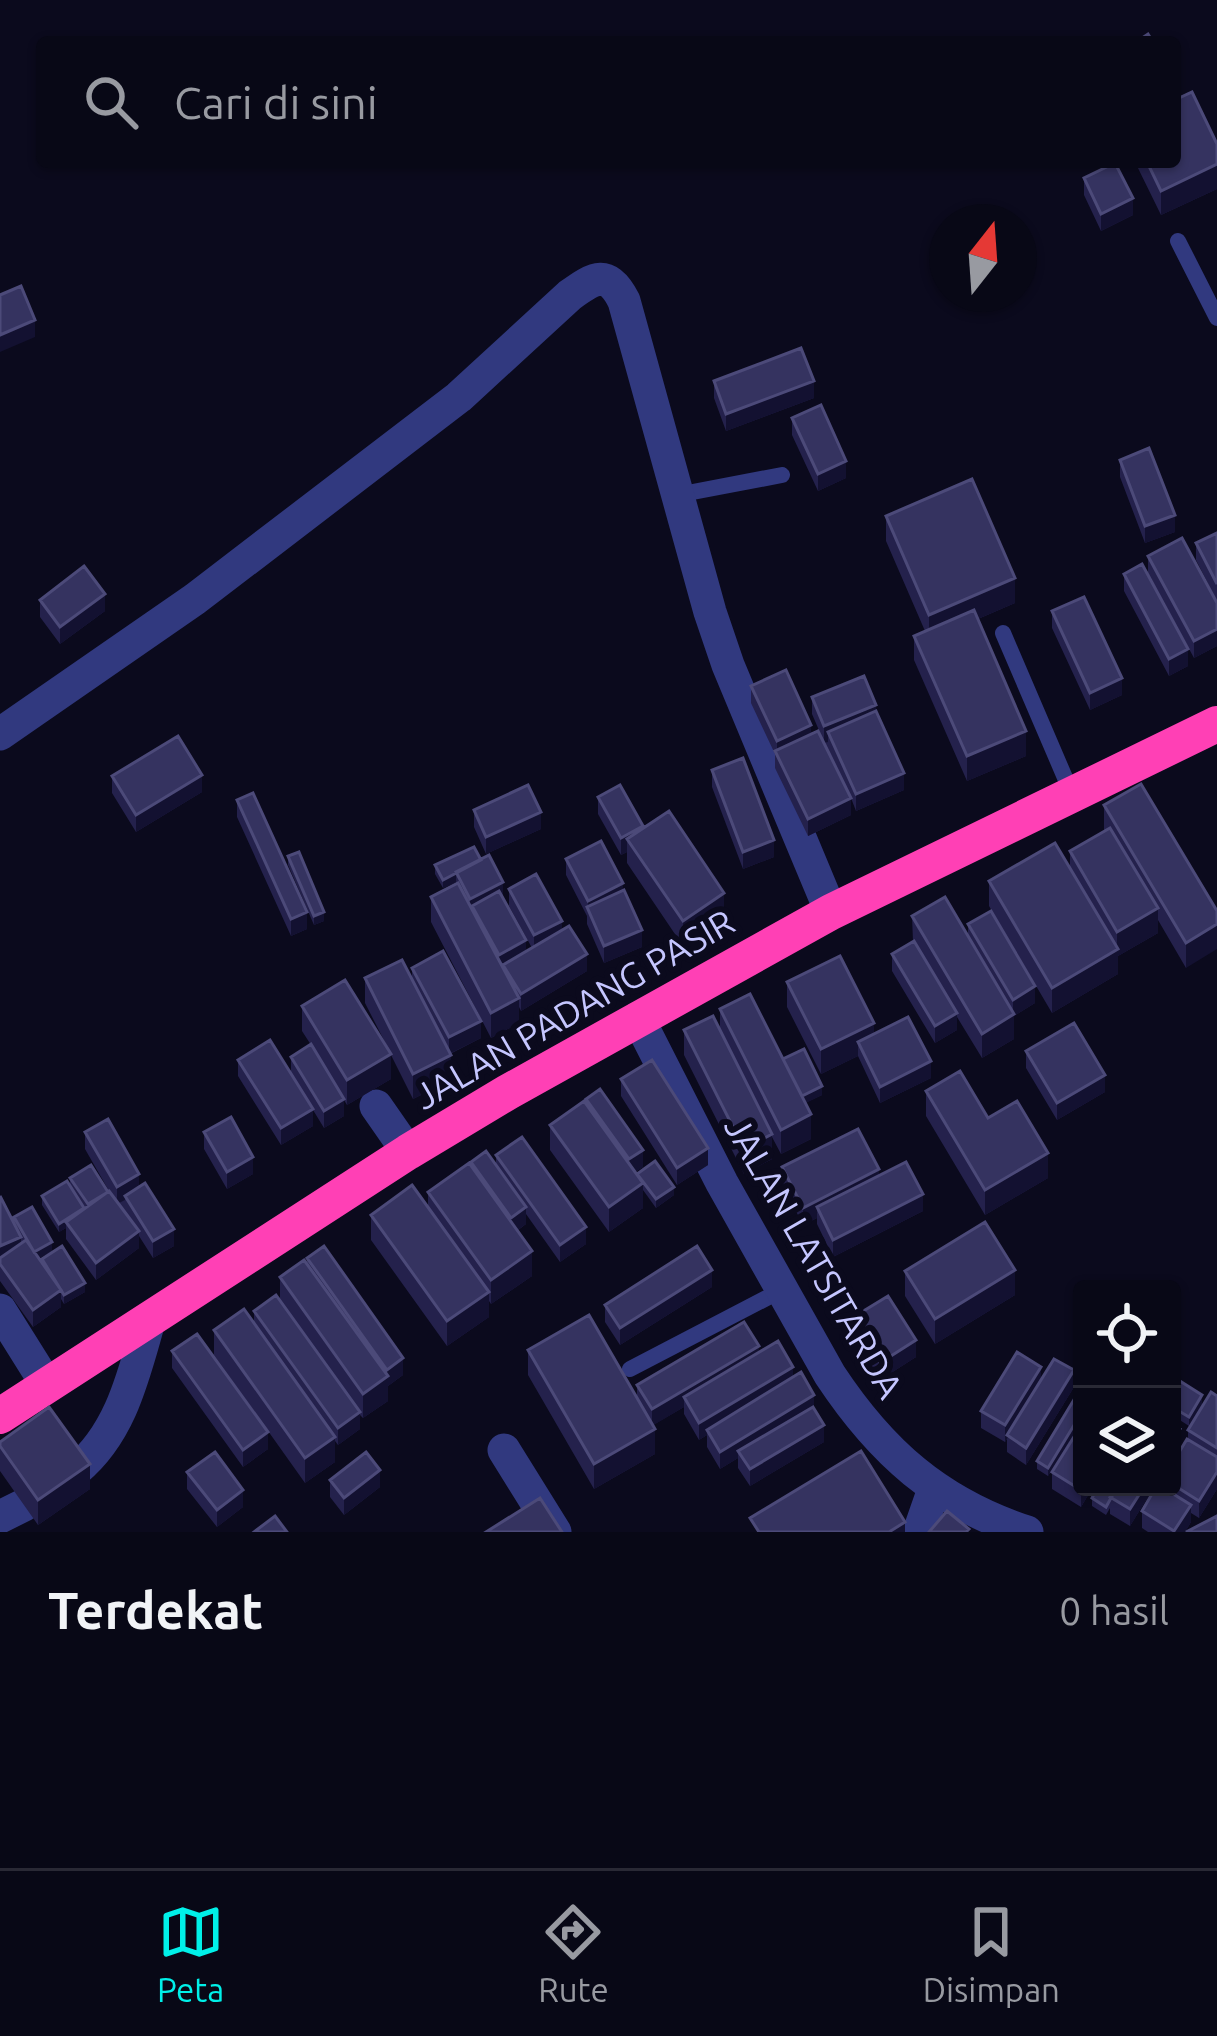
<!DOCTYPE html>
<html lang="id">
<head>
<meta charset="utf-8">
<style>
  body { margin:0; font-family:Ubuntu,sans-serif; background:#161623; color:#f1f3f6 }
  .controls { position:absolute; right:36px; bottom:36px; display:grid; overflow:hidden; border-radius:12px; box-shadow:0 3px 9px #0004 }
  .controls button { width:108px; height:108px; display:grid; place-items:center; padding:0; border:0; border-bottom:3px solid #292935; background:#080816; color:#f1f3f6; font:60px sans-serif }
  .compass { position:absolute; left:929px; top:204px; width:108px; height:108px; border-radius:50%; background:#080816; box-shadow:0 3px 9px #0004; rotate:17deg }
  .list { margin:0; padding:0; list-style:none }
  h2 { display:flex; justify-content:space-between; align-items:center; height:156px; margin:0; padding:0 48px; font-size:51px }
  h2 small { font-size:39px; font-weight:400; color:#989aa1 }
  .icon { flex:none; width:66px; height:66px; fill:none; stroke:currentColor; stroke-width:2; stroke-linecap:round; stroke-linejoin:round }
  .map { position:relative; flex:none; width:1217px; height:1532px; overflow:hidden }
  .search { position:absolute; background:#080816; box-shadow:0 3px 9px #0004; left:36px; right:36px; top:36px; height:132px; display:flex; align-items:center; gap:30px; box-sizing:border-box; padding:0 42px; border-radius:12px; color:#989aa1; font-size:45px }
  .sheet { height:336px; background:#080816 }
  nav { display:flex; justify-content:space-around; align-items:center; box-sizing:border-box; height:168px; border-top:3px solid #292935; background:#080816; font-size:33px; color:#989aa1 }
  nav a { display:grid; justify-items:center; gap:6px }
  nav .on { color:#00f0e9 }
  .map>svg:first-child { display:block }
</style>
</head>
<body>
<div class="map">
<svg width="1217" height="1532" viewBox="0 0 1217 1532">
  <rect width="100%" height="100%" fill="#0b0a1d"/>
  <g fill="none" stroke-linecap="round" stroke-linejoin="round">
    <path stroke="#31397f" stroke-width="16" d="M1178 241 1217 318
      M677 495 782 475
      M1003 633 1072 794
      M630 1369 782 1290"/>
    <path stroke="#31397f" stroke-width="33" d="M0 734 195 599 459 397 570 295C595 277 608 269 624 301L710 612 728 665 831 912
      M638 1018 722 1183 830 1375C881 1452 938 1503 1027 1532
      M376 1106 408 1152
      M0 1310 47 1385
      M504 1450 555 1532
      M76 1470C122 1432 134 1373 150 1318
      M0 1517 24 1505
      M919 1532 934 1489"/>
    <path stroke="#ff40b5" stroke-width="36" d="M0 1416 408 1152 508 1092 831 912 1217 724"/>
  </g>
  <path fill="#24214c" d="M1217 144V189L1161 215 1135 162H1175Z
    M1084 178 1133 215 1101 231 1084 195Z
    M714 381 814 398 726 431 714 398Z
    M792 418 846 478 818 491 792 435Z
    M1120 460 1175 532 1145 543 1120 477Z
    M886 516 1015 603 978 619 1026 756 967 781 914 660V636L925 631 886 541Z
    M1217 533V601L1196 560V543Z
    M1148 556 1217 603V646L1194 658 1148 573Z
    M1124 574 1188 666 1169 676 1124 591Z
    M40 600 105 611 60 644 40 617Z
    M1052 611 1122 695 1090 710 1052 628Z
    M751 686 824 742 812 714V697L876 712 904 790 856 811 851 798V815L808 836 775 768V754L751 703Z
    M712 770 774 857 743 869 712 787Z
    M112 776 202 792 136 832 112 793Z
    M598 797 643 826 724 918 683 946 627 863V852L621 855 598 814Z
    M237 800 307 929 291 936 237 817Z
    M1104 805 1217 911 1186 968 1158 920V933L1118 956V974L1052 1013 989 906V881L1070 868V851L1104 831Z
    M474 810 541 829 486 854 474 827Z
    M474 847 503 899 526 952 532 948 509 906V889L562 930 587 971 521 1011 519 1007V1023L491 1038 431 922V897L456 884V882L443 888 435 874V865Z
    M288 856 324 921 314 925 288 865Z
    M566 859 623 891 642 947 604 963 587 924V916L566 875Z
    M912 916 968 935V924L1035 1003 1014 1016V1039L982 1058 957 1017V1030L935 1043 892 971V954L913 942Z
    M412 968 481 1038 450 1054 451 1080 413 1099 391 1055V1079L347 1105 344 1100V1116L324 1128 313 1110V1126L281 1145 238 1076V1060L291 1073V1057L311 1045 302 1031V1006L391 1054 365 1003V978H412Z
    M787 982 874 1034 931 1078 880 1103 858 1056 821 1074 787 1007Z
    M720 1009 783 1059 822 1095 805 1103 811 1139 781 1154 772 1137V1159L744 1174 684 1055V1030H720Z
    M1026 1051 1105 1092 1057 1120 1026 1068Z
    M621 1079 708 1165 677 1185 621 1096Z
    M926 1091 988 1118 1048 1178 985 1215 926 1116Z
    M586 1099 643 1167 635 1172 674 1195 656 1208 643 1190V1208L609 1232 550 1150V1125L586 1104Z
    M85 1132 139 1187 174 1246 153 1258 139 1236V1248L96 1280 66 1239V1228L59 1232 42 1205V1196L70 1186V1178L109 1191 85 1149Z
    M204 1132 253 1174 227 1189 204 1149Z
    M496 1155 586 1244 560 1262 526 1214V1224L517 1231 532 1276 491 1304 489 1301V1317L447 1346 371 1240V1215L428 1208V1192L471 1166V1162L496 1165Z
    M782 1167 879 1176 923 1211 833 1257 817 1224V1218L803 1225 782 1184Z
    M0 1196 14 1222V1217L52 1251 39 1258 42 1262V1259L85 1292 64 1304 61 1299V1307L33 1327 0 1281Z
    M307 1258 403 1375 388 1386V1401L363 1418 360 1415V1429L338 1445 335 1441V1462L305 1483 214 1355V1330L254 1323V1311L280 1300V1277L307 1263Z
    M905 1271 1015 1295 935 1344 905 1296Z
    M712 1287 620 1345 605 1322V1305Z
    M852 1318 916 1357 880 1380 852 1335Z
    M528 1350 637 1398V1385L759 1352 793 1377 814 1409 824 1442 750 1486 738 1468V1458L720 1469 707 1447V1435L699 1440 684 1414V1407L653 1425 655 1454 594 1489 528 1375Z
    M172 1351 268 1449 243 1467 172 1368Z
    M1172 1376 1202 1404 1189 1426 1172 1415Z
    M1041 1380 1074 1387 1026 1465 1007 1452V1439L1005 1442 981 1428V1411Z
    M1217 1396V1489L1199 1518 1191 1513V1522L1185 1532H1148L1142 1528V1511L1163 1487H1172V1464L1188 1440V1430Z
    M1082 1402V1421L1048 1476 1037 1469V1461Z
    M0 1442 90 1489 38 1525 0 1471Z
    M187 1472 243 1507 217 1527 187 1489Z
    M1052 1472 1082 1487H1093L1081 1507 1052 1489Z
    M330 1480 380 1487 344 1515 330 1497Z
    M1098 1487H1154L1130 1526 1110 1514V1508L1106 1515 1092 1506V1498Z"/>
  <path fill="#131131" d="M1217 164V189L1161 215V191Z
    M1133 198V215L1101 231V214Z
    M35 320V337L0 352V335Z
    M814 381V398L726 431V414Z
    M846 461V478L818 491V474Z
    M1175 515V532L1145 543V526Z
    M1015 578V603L929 640V615Z
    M105 594V611L60 644V627Z
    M1217 629V646L1194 658V641Z
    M1188 649V666L1169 676V659Z
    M1122 678V695L1090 710V693Z
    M876 705V722L828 732V742L824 743V726Z
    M811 725V742L777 758V741Z
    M1026 731V756L967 781V756Z
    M904 773V790L856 811V794Z
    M202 775V792L136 832V815Z
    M851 798V815L808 836V819Z
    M541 812V829L486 854V837Z
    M643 826 627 839V852L621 855V838Z
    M774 840V857L743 869V852Z
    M456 874V882L443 888V880Z
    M503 882V899L470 916V899Z
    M623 883V900L588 909V901Z
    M724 893V918L683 946V921Z
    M1158 908V933L1118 956V974L1052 1013V988L1117 950V932Z
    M307 912V929L291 936V919Z
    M324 912V921L314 925V916Z
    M562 921V938L534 952V935Z
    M1217 924V949L1186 968V943Z
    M642 930V947L604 963V946Z
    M526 940V957L499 972V955Z
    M587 954V971L521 1011V994Z
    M1035 986V1003L1014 1016V1039L982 1058V1034L1013 1015V1000Z
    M519 998V1023L491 1038V1013Z
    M957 1013V1030L935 1043V1026Z
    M481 1021V1038L449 1054V1037Z
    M874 1023V1048L858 1042V1056L821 1074V1049Z
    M391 1054V1079L347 1105V1080Z
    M451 1055V1080L413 1099V1074Z
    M931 1061V1078L880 1103V1087Z
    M1105 1075V1092L1057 1120V1103Z
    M822 1086V1095L802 1105V1096Z
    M344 1099V1116L324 1128V1111Z
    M313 1109V1126L281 1145V1128Z
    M811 1114V1139L781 1154V1130Z
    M772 1134V1159L744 1174V1149Z
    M708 1148V1165L677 1185V1168Z
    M643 1150V1167L629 1176V1159Z
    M1048 1153V1178L985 1215V1190Z
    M253 1157V1174L227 1189V1172Z
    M879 1169V1186L817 1207V1218L803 1225V1208Z
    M139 1174V1191L125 1196V1200L117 1204V1187Z
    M643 1183V1208L609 1232V1207Z
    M674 1187V1195L656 1208V1199Z
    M923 1194V1211L833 1257V1240Z
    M526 1207V1224L511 1235V1218Z
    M84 1208 66 1222V1228L59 1232V1224Z
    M586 1227V1244L560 1262V1245Z
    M174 1229V1246L153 1258V1241Z
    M139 1231V1248L96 1280V1263Z
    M21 1237V1253L0 1263V1246Z
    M52 1242V1251L34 1261V1252Z
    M532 1251V1276L491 1304V1280Z
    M712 1270V1287L620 1345V1328Z
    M1015 1270V1295L935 1344V1319Z
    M85 1283V1292L64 1304V1295Z
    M61 1290V1307L33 1327V1310Z
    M489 1292V1317L447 1346V1321Z
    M916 1340V1357L880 1380V1363Z
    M759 1346V1363L684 1397V1407L652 1426V1409Z
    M403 1358V1375L388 1386V1401L363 1418V1394L387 1376V1370Z
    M793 1367V1384L707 1430V1435L699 1440V1423Z
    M1041 1367V1384L1005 1442V1425Z
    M1074 1370V1387L1026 1465V1448Z
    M814 1395V1412L738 1451V1458L720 1469V1452Z
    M1202 1395V1404L1189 1426V1417Z
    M360 1412V1429L338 1445V1428Z
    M1082 1412V1421L1048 1476V1468Z
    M824 1425V1442L750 1486V1469Z
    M655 1429V1454L594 1489V1464Z
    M1180 1429V1446L1172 1458V1441Z
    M268 1432V1449L243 1467V1450Z
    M335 1437V1462L305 1483V1458Z
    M90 1464V1489L38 1525V1500Z
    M380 1470V1487L344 1515V1498Z
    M1217 1472V1489L1199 1518V1501Z
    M1082 1487H1093L1081 1507V1490Z
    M1144 1487H1154L1130 1526V1509Z
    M243 1490V1507L217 1527V1510Z
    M1191 1505V1522L1185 1532H1174Z
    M905 1522V1532H889Z"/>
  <path fill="#353360" stroke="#4c4a79" stroke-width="3" d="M1148 34 1153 42H1136Z
    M1192 92 1217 144V164L1161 191 1147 162H1175V100Z
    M1115 163 1133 198 1101 214 1084 178Z
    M21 286 35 320 0 335V295Z
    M801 348 814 381 726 414 714 381Z
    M821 405 846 461 818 474 792 418Z
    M1149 448 1175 515 1145 526 1120 460Z
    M972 479 1015 578 929 615 886 516Z
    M1217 533V584L1196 543Z
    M1182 538 1217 603V629L1194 641 1148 556Z
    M1142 564 1188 649 1169 659 1124 574Z
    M84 566 105 594 60 627 40 600Z
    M1084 597 1122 678 1090 693 1052 611Z
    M974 610 1026 731 967 756 914 636Z
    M786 670 811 725 777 741 751 686Z
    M864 676 876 705 824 726 812 697Z
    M876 711 904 773 856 794 828 732Z
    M818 731 851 798 808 819 775 751Z
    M178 736 202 775 136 815 112 776Z
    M743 758 774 840 743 852 712 770Z
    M1141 784 1217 911V924L1186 943 1104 805Z
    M528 785 541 812 486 837 474 810Z
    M620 785 643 826 621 838 598 797Z
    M253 793 307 912 291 919 237 800Z
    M669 811 724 893 683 921 627 839Z
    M1110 828 1158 908 1117 932 1070 851Z
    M601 841 623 883 588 901 566 859Z
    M1055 843 1118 949 1052 988 989 881Z
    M474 847 481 860 443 880 435 865Z
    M299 852 324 912 314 916 288 856Z
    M489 855 503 882 470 899 456 872Z
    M536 874 562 921 534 935 509 889Z
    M458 883 519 998 491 1013 431 897Z
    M624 890 642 930 604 946 587 907Z
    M499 891 526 940 499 955 472 906Z
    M945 897 1014 1014 982 1034 912 916Z
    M991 911 1035 986 1013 1000 968 924Z
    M569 926 587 954 521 994 503 965Z
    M914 941 957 1013 935 1026 892 954Z
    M443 951 481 1021 449 1037 412 968Z
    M840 956 874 1023 821 1049 787 982Z
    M402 960 451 1055 413 1074 365 978Z
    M345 980 391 1054 347 1080 302 1006Z
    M750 994 811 1114 781 1130 720 1009Z
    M713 1016 772 1134 744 1149 684 1030Z
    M908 1017 931 1061 880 1087 858 1042Z
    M1074 1023 1105 1075 1057 1103 1026 1051Z
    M270 1040 313 1109 281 1128 238 1060Z
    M311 1044 344 1099 324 1111 291 1057Z
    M804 1049 822 1086 802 1096 783 1059Z
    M652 1060 708 1148 677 1168 621 1079Z
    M960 1071 988 1118 1017 1101 1048 1153 985 1190 926 1091Z
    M600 1089 643 1150 629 1159 586 1099Z
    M584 1101 643 1183 609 1207 550 1125Z
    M231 1117 253 1157 227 1172 204 1132Z
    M108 1119 139 1174 117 1187 85 1132Z
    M858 1129 879 1169 803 1208 782 1167Z
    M522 1137 586 1227 560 1245 496 1155Z
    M486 1151 526 1207 511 1218 471 1162Z
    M655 1161 674 1187 656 1199 637 1174Z
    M906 1162 923 1194 833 1240 817 1207Z
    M469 1163 532 1251 491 1280 428 1192Z
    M91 1165 108 1192 88 1204 70 1178Z
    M67 1181 84 1208 59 1224 42 1196Z
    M145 1183 174 1229 153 1241 125 1196Z
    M412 1185 489 1292 447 1321 371 1215Z
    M109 1191 139 1231 96 1263 66 1222Z
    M0 1196 21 1237 0 1246Z
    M32 1207 52 1242 34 1252 14 1217Z
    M985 1222 1015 1270 935 1319 905 1271Z
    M26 1240 61 1290 33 1310 0 1264V1258Z
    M62 1246 85 1283 64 1295 42 1259Z
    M324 1246 403 1358 387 1370 307 1258Z
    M697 1246 712 1270 620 1328 605 1305Z
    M304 1260 388 1376 363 1394 280 1277Z
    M276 1295 360 1412 338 1428 254 1311Z
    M888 1296 916 1340 880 1363 852 1318Z
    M244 1309 335 1437 305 1458 214 1330Z
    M589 1315 655 1429 594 1464 528 1350Z
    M744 1322 759 1346 652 1409 637 1385Z
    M197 1334 268 1432 243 1450 172 1351Z
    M778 1341 793 1367 699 1423 684 1397Z
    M1017 1352 1041 1367 1005 1425 981 1411Z
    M1054 1359 1074 1370 1026 1448 1007 1435Z
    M801 1372 814 1395 720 1452 707 1430Z
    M1172 1376 1202 1395 1189 1417 1172 1407Z
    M1211 1392 1217 1396V1448L1188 1430Z
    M1075 1398 1082 1402V1412L1048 1468 1037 1461Z
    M49 1407 90 1464 38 1500 0 1446V1442Z
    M813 1407 824 1425 750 1469 738 1451Z
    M1082 1424V1487L1081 1490 1052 1472Z
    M1172 1425 1180 1429 1172 1441Z
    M1187 1439 1217 1457V1472L1199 1501 1172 1484V1464Z
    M861 1451 905 1522 889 1532H759L750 1518Z
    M215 1452 243 1490 217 1510 187 1472Z
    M366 1452 380 1470 344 1498 330 1480Z
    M1098 1487H1117L1106 1507 1092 1498Z
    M1117 1487H1144L1130 1509 1110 1497Z
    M1156 1487H1162L1191 1505 1174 1531 1142 1511Z
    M540 1498 562 1532H486Z
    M947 1511 969 1529 966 1532H929Z
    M275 1516 287 1532H254Z
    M1217 1516V1532H1186Z"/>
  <g text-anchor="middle" stroke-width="12" stroke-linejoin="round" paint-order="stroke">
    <g font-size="36" fill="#c5c6ff" stroke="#0b0a1d">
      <text transform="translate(574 1009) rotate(-30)" y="13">JALAN PADANG PASIR</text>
      <text transform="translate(814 1257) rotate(60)" y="13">JALAN LATSITARDA</text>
    </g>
  </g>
</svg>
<div class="controls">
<button><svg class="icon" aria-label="locate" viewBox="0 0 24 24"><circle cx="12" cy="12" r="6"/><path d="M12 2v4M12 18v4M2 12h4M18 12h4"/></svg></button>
<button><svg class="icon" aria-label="layers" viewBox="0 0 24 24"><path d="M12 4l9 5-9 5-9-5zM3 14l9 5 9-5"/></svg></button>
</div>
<svg class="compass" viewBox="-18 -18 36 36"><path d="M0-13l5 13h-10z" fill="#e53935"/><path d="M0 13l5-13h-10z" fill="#989aa1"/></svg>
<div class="search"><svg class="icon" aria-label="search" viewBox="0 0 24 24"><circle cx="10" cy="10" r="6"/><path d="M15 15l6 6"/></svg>Cari di sini</div>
</div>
<section class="sheet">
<h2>Terdekat<small>0 hasil</small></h2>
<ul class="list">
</ul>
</section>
<nav>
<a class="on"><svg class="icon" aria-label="map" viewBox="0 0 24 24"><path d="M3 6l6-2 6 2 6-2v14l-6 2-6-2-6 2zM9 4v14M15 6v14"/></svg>Peta</a>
<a><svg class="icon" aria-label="directions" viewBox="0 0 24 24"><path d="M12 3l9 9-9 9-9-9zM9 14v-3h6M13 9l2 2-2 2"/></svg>Rute</a>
<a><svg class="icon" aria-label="saved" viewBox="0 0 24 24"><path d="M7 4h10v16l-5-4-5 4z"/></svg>Disimpan</a>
</nav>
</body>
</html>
